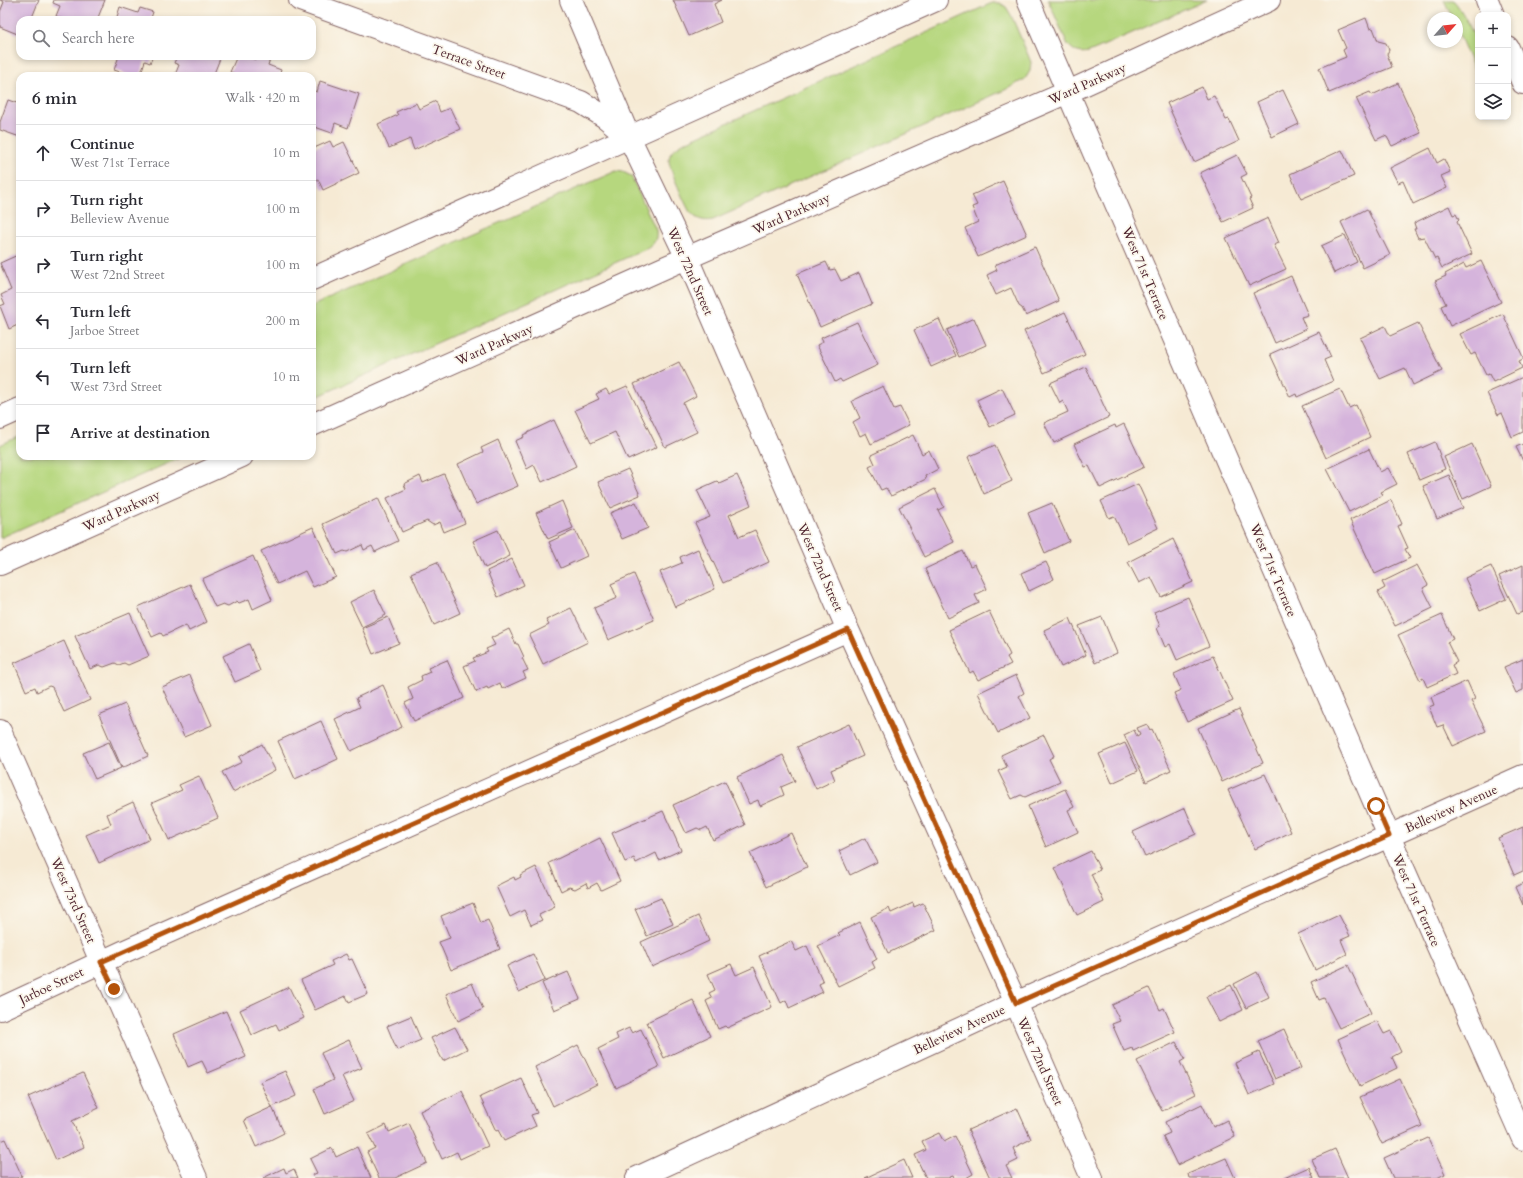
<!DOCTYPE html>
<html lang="en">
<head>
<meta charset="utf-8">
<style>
  body { margin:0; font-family:Cardo,serif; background:#f7f7f7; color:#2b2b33 }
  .controls { position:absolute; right:12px; top:12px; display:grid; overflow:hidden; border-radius:8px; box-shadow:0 2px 6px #0003 }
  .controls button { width:36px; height:36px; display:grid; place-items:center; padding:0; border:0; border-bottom:1px solid #e1e1e2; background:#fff; color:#2b2b33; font:20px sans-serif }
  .compass { position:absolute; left:1427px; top:12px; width:36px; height:36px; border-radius:50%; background:#fff; box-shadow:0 2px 6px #0003; rotate:63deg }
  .stop { position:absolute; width:12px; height:12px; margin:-9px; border:3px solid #b45309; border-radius:50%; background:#fff }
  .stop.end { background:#b45309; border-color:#fff; box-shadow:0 1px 4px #0008 }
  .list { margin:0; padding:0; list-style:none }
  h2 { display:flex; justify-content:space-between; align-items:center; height:52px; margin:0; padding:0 16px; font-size:17px }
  h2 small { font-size:13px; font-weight:400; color:#7c7c81 }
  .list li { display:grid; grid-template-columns:26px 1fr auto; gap:12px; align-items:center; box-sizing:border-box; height:56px; padding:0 16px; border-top:1px solid #e1e1e2 }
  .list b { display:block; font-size:15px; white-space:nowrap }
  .list p { margin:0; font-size:13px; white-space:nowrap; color:#7c7c81 }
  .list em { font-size:13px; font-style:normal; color:#7c7c81 }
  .icon { flex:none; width:22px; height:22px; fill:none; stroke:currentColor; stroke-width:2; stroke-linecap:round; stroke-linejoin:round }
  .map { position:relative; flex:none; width:1523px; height:1178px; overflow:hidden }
  .search { position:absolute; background:#fff; box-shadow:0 2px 6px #0003; left:16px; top:16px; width:300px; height:44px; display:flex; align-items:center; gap:10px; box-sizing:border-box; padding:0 14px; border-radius:12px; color:#7c7c81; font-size:15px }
  .panel { position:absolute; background:#fff; box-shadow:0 2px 6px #0003; left:16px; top:72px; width:300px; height:388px; border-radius:12px }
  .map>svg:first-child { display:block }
</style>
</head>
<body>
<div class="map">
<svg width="1523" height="1178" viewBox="0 0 1523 1178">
  <rect width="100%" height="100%" fill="#fbf7ec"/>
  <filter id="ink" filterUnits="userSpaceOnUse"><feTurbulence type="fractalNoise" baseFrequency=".025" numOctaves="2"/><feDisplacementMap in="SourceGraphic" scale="8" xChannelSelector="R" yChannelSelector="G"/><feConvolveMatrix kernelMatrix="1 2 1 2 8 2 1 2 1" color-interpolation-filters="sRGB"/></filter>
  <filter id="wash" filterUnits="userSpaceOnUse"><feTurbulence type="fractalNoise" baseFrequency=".012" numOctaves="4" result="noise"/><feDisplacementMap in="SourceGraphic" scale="16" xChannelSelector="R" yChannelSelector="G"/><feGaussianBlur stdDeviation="0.9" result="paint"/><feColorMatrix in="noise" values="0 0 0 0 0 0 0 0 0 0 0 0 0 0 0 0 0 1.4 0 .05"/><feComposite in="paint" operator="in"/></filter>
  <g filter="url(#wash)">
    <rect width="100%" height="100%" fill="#f6ead4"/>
    <path fill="#b6d77e" stroke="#807b54" d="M1048 0H1207L1089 52C1079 54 1075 52 1068 45Z
      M1444 0H1453C1462 9 1474 34 1478 47 1480 56 1478 69 1478 78L1457 30V18H1452Z
      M992 3H1000L1006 7 1011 15 1031 62 1030 71 1025 79 1007 89 713 220C707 221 703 221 697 218 695 217 692 214 690 212 686 206 668 166 669 160 669 151 678 146 685 142Z
      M616 171 623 172 631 176 656 230C657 239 655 243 648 248L312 399V306Z
      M20 436V456H184L0 538V445Z"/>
    <g id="blocks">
      <path fill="#d5b4dc" d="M0 0H39L31 20H20V35L0 27V12L4 2Z
        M54 0H105L97 20H65L56 16 60 6 53 3Z
        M673 0H722L714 4 721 22 689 36Z
        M120 7 138 13 140 8 153 12 151 18 156 20H116Z
        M1366 18 1370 29 1373 28 1378 41 1386 43 1389 50 1387 54 1392 67 1329 93 1319 68 1346 57 1343 50 1346 48 1338 30Z
        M119 56H153L150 63 145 61 140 76H133L114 70Z
        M177 56H221L213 76 175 75 179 65 174 63Z
        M237 56H246L256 60 257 56H262L270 59 268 65 281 70 279 76H235L236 74 230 72Z
        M320 81 359 94 348 128 335 123 332 133 312 126V90L317 92Z
        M1398 83 1421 133 1392 146 1387 137 1384 136 1376 140 1356 98 1370 92 1372 95Z
        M1202 87 1207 99 1214 96 1226 120 1229 119 1239 141 1194 162 1167 103Z
        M1283 90 1299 124 1272 137 1257 102Z
        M8 100 20 104V137L0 130V122Z
        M436 101 440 112 450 108 460 129 414 150 410 139 389 148 378 124 398 115 396 112 416 103 419 109Z
        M330 141 333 147 344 142 359 173 323 190 318 179 312 182V149Z
        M1430 148 1437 163 1444 159 1450 172 1441 176 1447 188 1413 204 1403 181 1398 183 1390 168Z
        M1342 150 1354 176 1301 199 1290 174Z
        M1237 155 1247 174 1241 177 1251 198 1249 199 1253 208 1223 222 1200 173Z
        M1003 181 1027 235 978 257 965 228 978 222 972 207 977 205 972 195Z
        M1449 206 1453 215 1456 214 1459 220 1457 222 1472 254 1442 268 1437 258 1435 259 1424 237 1418 238 1414 229H1416L1414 223Z
        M1367 209 1390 255 1363 268 1341 222Z
        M1268 218 1279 243 1274 245 1286 269 1249 286 1226 238Z
        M1345 235 1357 262 1334 273 1321 246Z
        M1035 247 1059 301 1026 316 1022 308 1019 306 1011 288 996 295 987 275 997 270 995 265Z
        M20 254V324L9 329 0 306 5 304 1 295 11 290 0 263Z
        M1481 261 1501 302 1450 326 1441 306 1446 304 1435 281 1446 276 1445 274 1464 264 1466 268Z
        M826 262 830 270 835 269 841 281 859 273 872 304 820 327 797 274Z
        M1291 276 1308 315 1301 317 1306 329 1275 343 1253 293Z
        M1065 312 1085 354 1044 373 1024 331Z
        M1503 314 1523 357V359L1519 361 1522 368 1493 382 1489 374 1486 375 1475 353 1471 355 1460 334Z
        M974 318 986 345 959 357 947 330Z
        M939 319 956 356 931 367 914 330Z
        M857 322 878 365 842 382 840 379 835 382 817 345 823 342 821 338Z
        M1418 323 1442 371 1413 385 1405 368 1380 379 1360 338 1385 326 1390 336Z
        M1319 332 1331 357 1324 360 1333 381 1297 397 1296 394 1290 397 1270 354Z
        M679 362 696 396 683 403 697 432 665 447 634 384Z
        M1086 367 1109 417 1054 443 1044 423 1068 412 1063 401 1060 403 1050 383Z
        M1523 377V432L1512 437 1502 413 1498 415 1487 393Z
        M627 386 657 447 628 460 615 432 591 443 575 410 599 399 596 394 606 389 609 394Z
        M883 386 894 409 900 407 909 425 871 444 866 433 860 436 853 422 860 418 852 401Z
        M1002 388 1015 415 990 427 977 400Z
        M1340 389 1349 408 1356 405 1370 437 1326 458 1302 406Z
        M554 420 576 466 542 482 534 465 527 469 515 441 524 437 523 435Z
        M1124 424 1144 467 1100 488 1089 466 1085 467 1074 444 1115 425 1116 428Z
        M913 435 922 454 929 450 938 469 925 476 926 479 891 496 886 488 881 490 869 467 875 464 871 455Z
        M498 440 518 486 476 504 458 464 483 452 481 448Z
        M1435 442 1445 469 1419 480 1408 454Z
        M1472 444 1491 486 1463 499 1444 457Z
        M1523 444V461L1516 447Z
        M995 445 1012 481 984 494 968 457Z
        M1369 449 1380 472 1388 468 1397 484 1381 492 1383 495 1349 512 1327 469Z
        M628 469 640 495 610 508 598 482Z
        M444 474 465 523 444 532 440 522 433 525 427 521 402 532 387 498 406 489 404 484 420 476 423 483Z
        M737 475 751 505 729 515 739 537 755 530 769 562 723 583 695 523 710 517 697 490 717 481 719 483Z
        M1449 475 1463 508 1437 519 1423 486Z
        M1138 484 1158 528 1127 543 1114 516 1109 518 1101 501Z
        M935 489 944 507 938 510 954 542 924 557 899 507Z
        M378 498 398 541 375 552 372 546 364 550 362 545 347 552 344 551 337 554 323 524Z
        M1391 500 1402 524 1398 526 1408 548 1405 549 1410 558 1375 574 1350 520Z
        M562 501 573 528 548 539 536 513Z
        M636 502 648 528 622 539 610 513Z
        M1052 503 1069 541 1045 553 1028 513Z
        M313 527 336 577 313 587 305 571 277 584 261 551Z
        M498 530 510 556 485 568 473 541Z
        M575 530 587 556 561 568 549 542Z
        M1173 539 1193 582 1161 597 1151 577 1139 583 1128 562Z
        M698 549 715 589 675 607 660 572 682 563 680 557Z
        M963 551 970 566 975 564 987 589 975 595 979 603 948 618 925 569Z
        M253 556 272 600 253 609 249 599 239 603 237 601 228 606 223 604 215 607 202 579Z
        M512 559 524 585 498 597 487 571Z
        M437 562 460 613 434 625 411 573Z
        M1046 562 1054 579 1029 591 1021 573Z
        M1417 565 1428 585 1423 588 1433 608 1395 626 1378 592 1385 588 1382 582Z
        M1523 565V612L1517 614 1499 576Z
        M1491 566 1506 599 1480 611 1465 578Z
        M634 574 654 620 608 640 594 608 617 598 611 584Z
        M190 584 207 622 189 631 186 625 163 636 161 633 152 637 138 607Z
        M374 590 386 615 362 627 350 602Z
        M1188 597 1209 646 1177 660 1170 644 1165 647 1157 628 1160 626 1154 612Z
        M571 608 588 642 543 664 529 635 549 625 546 620Z
        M989 611 1010 655 1007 657 1011 664 978 680 973 671 970 673 949 630Z
        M130 613 149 656 128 665 124 663 119 665 115 663 104 667 99 665 90 669 75 636Z
        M1442 615 1453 639 1447 642 1457 662 1452 665 1456 674 1427 687 1423 678 1420 680 1398 635Z
        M388 617 399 643 373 654 362 628Z
        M1102 617 1117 653 1095 663 1079 626Z
        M1070 618 1086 655 1061 667 1044 630Z
        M509 629 516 644H518L524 657 522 658 528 670 523 672 526 678 502 689 500 683 488 689 487 687 476 692 464 666 475 661 473 658 488 652 486 649 495 645 491 638Z
        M64 641 90 700 64 712 52 687 49 686 37 692 35 687 26 691 14 663Z
        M249 644 260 671 235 682 223 656Z
        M1213 656 1233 701 1187 722 1174 693 1181 690 1174 674Z
        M1523 659V690L1516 693 1504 667Z
        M447 660 464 698 414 721 405 703 413 699 408 687 422 680 421 676 430 672 428 668Z
        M190 675 212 725 184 737 162 687Z
        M1016 675 1024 693 1019 696 1030 718 998 733 978 693Z
        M1467 681 1475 699 1471 701 1486 731 1453 746 1443 725 1437 727 1429 707 1434 705 1431 697Z
        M383 685 402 727 351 751 335 719 360 707 356 698Z
        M125 704 148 756 122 768 99 715Z
        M1239 709 1263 763 1222 782 1198 728Z
        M321 721 338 759 295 779 278 741Z
        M849 724 863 756 831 770 835 780 816 789 797 747Z
        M1147 724 1150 730 1152 729 1171 770 1146 782 1124 735 1134 730 1137 736 1140 734 1137 728Z
        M1044 735 1054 756 1049 759 1060 781 1025 797 1021 795 1012 799 998 771 1007 767 1001 755Z
        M109 742 121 768 95 779 83 753Z
        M1125 743 1138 771 1112 783 1099 754Z
        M262 744 275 770 233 792 222 772 242 762 239 757Z
        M783 755 795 781 781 787 784 795 760 806 758 800 749 804 737 777Z
        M1265 774 1291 832 1255 849 1228 790Z
        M199 776 218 818 169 840 152 803 182 790 179 785Z
        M725 781 745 825 713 840 707 827 701 830 697 828 686 833 673 805Z
        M1065 789 1074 807 1068 810 1078 832 1046 847 1028 806Z
        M133 802 150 839 99 863 86 835 111 824 107 814Z
        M1185 808 1196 834 1145 857 1133 832Z
        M663 811 681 850 659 860 656 853 636 863 634 858 625 862 612 833Z
        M1523 827V871L1514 875 1498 838Z
        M791 833 807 867 766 887 750 853Z
        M600 838 620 881 601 890 597 883 588 888 586 883 575 889 569 887 561 891 549 863Z
        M865 838 877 862 850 875 839 851Z
        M1091 851 1100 870 1091 874 1104 902 1077 915 1055 868Z
        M536 867 555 907 539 915 542 920 531 925 524 910 510 917 496 886 514 877 515 880 521 877 520 875Z
        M1523 883V905L1515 887Z
        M661 898 673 924 647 936 635 909Z
        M473 903 481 923 488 920 500 949 451 970 439 942 450 938 441 916Z
        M913 903 914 907 923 903 936 930 888 953 871 917 889 908 891 913Z
        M1339 915 1350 936 1341 940 1347 954 1315 970 1298 934Z
        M698 916 709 941 652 967 641 942Z
        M860 922 877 959 872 962 875 968 838 986 818 946 840 935 838 933Z
        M791 941 796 951 807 946 823 982 819 984 823 992 789 1008 786 1000 781 1003 759 956Z
        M346 954 349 960 352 959 368 994 349 1002 346 996 315 1010 301 980 333 965 331 961Z
        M533 954 545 980 519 992 507 966Z
        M731 964 736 975 754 967 772 1007 727 1028 725 1026 718 1029 706 1001 712 998 709 993 715 990 708 974Z
        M1348 965 1371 1013 1339 1028 1324 998 1319 1000 1311 982Z
        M568 972 580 999 554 1010 542 983Z
        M1257 972 1269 997 1246 1008 1234 984Z
        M472 983 483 1009 458 1021 446 994Z
        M1231 985 1243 1010 1219 1022 1206 997Z
        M289 987 304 1018 279 1030 276 1024 252 1035 240 1010Z
        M1149 988 1160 1010 1164 1008 1175 1032 1133 1051 1132 1048 1124 1051 1112 1024 1120 1021 1112 1005Z
        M693 1000 710 1036 664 1058 647 1022Z
        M226 1011 246 1057 208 1073 202 1061 188 1067 174 1034Z
        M411 1016 421 1040 397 1050 387 1026Z
        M1377 1021 1384 1034 1391 1031 1401 1052 1392 1057 1397 1068 1360 1086 1338 1039Z
        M455 1027 467 1049 443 1061 431 1038Z
        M629 1028 632 1033 641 1029 659 1067 616 1088 598 1049 618 1039 616 1034Z
        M1284 1029 1301 1068 1275 1079 1258 1041Z
        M349 1040 362 1068 342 1076 354 1101 325 1114 314 1089 333 1080 321 1053Z
        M1176 1042 1185 1059 1180 1062 1196 1094 1162 1111 1137 1061Z
        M578 1045 597 1084 553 1106 535 1067Z
        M1259 1052 1274 1084 1249 1095 1235 1063Z
        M285 1071 296 1096 272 1107 260 1082Z
        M83 1073 99 1108 72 1121 84 1147 56 1160 28 1097Z
        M521 1078 537 1113 531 1115 536 1126 504 1141 498 1130 496 1131 480 1097Z
        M1400 1079 1422 1126 1382 1144 1360 1097Z
        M462 1091 488 1146 460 1159 457 1152 442 1159 420 1111Z
        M1202 1104 1213 1127 1227 1120 1235 1137 1177 1165 1163 1136 1170 1133 1165 1122Z
        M272 1107 284 1133 256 1147 244 1120Z
        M1017 1108 1031 1139 1013 1148 1018 1160 1006 1166 1012 1178H990L968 1130Z
        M409 1123 427 1163 395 1178H379L367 1152 375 1148 368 1134 386 1125 389 1132Z
        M939 1133 944 1142 955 1136 973 1174 966 1178H954L953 1176 948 1178H926L915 1155 926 1150 922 1141Z
        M1428 1138 1445 1174 1437 1178H1393L1384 1158Z
        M5 1139 22 1176 18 1178H0V1141Z
        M357 1147 371 1178H314L312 1175 317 1173 310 1159 332 1148 336 1157Z
        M1335 1149 1348 1178H1320L1312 1159Z
        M1226 1158 1235 1178H1189L1188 1174Z
        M904 1160 912 1178H865Z
        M1309 1167 1314 1178H1284Z
        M284 1168 286 1173 294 1169 298 1178H263Z"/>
    </g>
  </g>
  <g filter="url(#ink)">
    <use href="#blocks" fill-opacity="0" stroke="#866666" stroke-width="1"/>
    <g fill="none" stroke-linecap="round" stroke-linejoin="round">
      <defs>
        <path id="street" d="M300 0 581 102 605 117 627 135
          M571 0 629 137 687 258 848 630 1016 1003 1092 1178
          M1028 0 1389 836 1523 1139
          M0 731 196 1178
          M0 1009 123 952 848 630
          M637 1178 1016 1003 1523 776"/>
        <path id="secondary" d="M1487 0 1493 15
          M1508 48 1523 83"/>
        <path id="primary" d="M312 279 936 0
          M0 418 20 409
          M312 425 666 267 1068 92 1269 0
          M0 564 242 456"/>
      </defs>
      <use href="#street" stroke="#866666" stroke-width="24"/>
      <use href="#secondary" stroke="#866666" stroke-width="24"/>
      <use href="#primary" stroke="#866666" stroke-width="24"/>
      <use href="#street" stroke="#fff" stroke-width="22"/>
      <use href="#secondary" stroke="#fff" stroke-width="22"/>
      <use href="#primary" stroke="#fff" stroke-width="22"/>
    </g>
  </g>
  <g fill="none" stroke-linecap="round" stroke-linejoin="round" filter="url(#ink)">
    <path stroke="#b45309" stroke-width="5" d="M114 989 101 962 848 630 1016 1003 1389 836 1376 806"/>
  </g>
  <g text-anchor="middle" stroke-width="3.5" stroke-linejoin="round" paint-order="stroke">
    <g font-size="13" fill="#4a1f2b" stroke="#fbf7ec">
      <text transform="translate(469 61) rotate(20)" y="5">Terrace Street</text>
      <text transform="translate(1087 83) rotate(-24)" y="5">Ward Parkway</text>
      <text transform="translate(791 213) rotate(-24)" y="5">Ward Parkway</text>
      <text transform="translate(691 271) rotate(66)" y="5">West 72nd Street</text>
      <text transform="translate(1146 273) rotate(67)" y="5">West 71st Terrace</text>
      <text transform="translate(494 344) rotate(-24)" y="5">Ward Parkway</text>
      <text transform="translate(121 510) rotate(-24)" y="5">Ward Parkway</text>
      <text transform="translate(821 567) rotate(66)" y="5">West 72nd Street</text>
      <text transform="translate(1274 570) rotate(67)" y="5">West 71st Terrace</text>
      <text transform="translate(1451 808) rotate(-24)" y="5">Belleview Avenue</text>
      <text transform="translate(74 900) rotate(66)" y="5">West 73rd Street</text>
      <text transform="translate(1417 900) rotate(66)" y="5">West 71st Terrace</text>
      <text transform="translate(51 985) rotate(-25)" y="5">Jarboe Street</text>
      <text transform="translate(959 1029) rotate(-25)" y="5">Belleview Avenue</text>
      <text transform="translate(1041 1061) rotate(66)" y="5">West 72nd Street</text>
    </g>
  </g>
</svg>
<div class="controls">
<button>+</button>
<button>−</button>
<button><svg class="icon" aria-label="layers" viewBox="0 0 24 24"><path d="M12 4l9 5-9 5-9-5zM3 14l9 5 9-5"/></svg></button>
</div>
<svg class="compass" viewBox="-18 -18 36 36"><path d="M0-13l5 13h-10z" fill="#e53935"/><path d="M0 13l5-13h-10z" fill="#7c7c81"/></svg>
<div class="stop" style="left:1376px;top:806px"></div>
<div class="stop end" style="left:114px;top:989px"></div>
<div class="search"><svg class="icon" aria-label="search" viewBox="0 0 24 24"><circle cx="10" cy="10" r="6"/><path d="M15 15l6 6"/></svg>Search here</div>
<section class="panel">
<h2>6 min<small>Walk · 420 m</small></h2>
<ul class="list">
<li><svg class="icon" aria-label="ahead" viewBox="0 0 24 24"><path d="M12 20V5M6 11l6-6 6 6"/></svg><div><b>Continue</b><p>West 71st Terrace</p></div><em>10 m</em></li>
<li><svg class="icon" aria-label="right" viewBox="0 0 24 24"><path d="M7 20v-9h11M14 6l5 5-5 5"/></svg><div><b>Turn right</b><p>Belleview Avenue</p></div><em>100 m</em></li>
<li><svg class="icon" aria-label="right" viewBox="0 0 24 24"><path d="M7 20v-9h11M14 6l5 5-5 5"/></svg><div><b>Turn right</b><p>West 72nd Street</p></div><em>100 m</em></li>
<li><svg class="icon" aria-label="left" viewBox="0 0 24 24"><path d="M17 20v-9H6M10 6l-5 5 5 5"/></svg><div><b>Turn left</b><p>Jarboe Street</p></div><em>200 m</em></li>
<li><svg class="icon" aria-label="left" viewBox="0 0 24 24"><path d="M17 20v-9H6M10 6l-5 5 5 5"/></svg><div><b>Turn left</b><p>West 73rd Street</p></div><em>10 m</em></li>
<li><svg class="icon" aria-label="arrive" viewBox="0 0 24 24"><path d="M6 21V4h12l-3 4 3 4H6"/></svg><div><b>Arrive at destination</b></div></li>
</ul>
</section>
</div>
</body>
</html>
